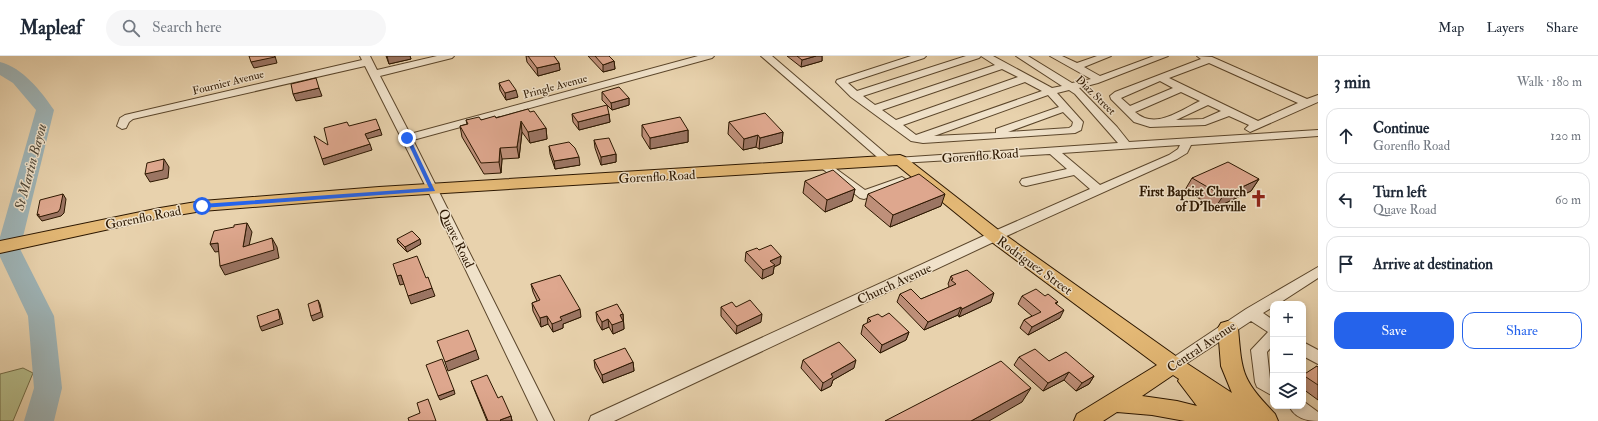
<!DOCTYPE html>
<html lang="en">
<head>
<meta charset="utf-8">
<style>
  body { margin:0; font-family:"IM FELL Double Pica",serif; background:#f6f6f7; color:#1f2937 }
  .controls { position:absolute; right:12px; bottom:12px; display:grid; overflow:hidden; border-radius:8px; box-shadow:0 2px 6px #0003 }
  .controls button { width:36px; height:36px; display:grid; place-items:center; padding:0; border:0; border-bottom:1px solid #e0e1e3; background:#fff; color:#1f2937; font:20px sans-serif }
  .stop { position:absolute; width:12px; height:12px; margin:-9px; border:3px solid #2563eb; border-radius:50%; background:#fff }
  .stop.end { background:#2563eb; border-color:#fff; box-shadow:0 1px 4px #0008 }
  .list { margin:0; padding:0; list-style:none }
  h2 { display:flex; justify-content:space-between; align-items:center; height:52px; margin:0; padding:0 16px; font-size:17px }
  h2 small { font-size:13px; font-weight:400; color:#747a83 }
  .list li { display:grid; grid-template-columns:26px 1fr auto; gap:12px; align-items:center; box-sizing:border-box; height:56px; margin:0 8px 8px; padding:0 8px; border:1px solid #e0e1e3; border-radius:12px }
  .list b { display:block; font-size:15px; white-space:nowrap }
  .list p { margin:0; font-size:13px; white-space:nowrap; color:#747a83 }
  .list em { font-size:13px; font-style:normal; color:#747a83 }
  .actions { display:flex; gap:8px; padding:12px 16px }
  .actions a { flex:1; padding:9px 0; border:1px solid #2563eb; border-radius:12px; text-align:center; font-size:14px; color:#2563eb }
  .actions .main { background:#2563eb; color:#fff }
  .icon { flex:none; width:22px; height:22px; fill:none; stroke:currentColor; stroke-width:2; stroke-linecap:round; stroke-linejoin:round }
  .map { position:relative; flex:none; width:1318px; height:365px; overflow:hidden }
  header { display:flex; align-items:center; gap:24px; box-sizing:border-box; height:56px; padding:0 20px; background:#fff; border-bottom:1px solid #e0e1e3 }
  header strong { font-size:19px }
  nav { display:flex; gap:22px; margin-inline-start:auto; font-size:14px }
  .search { width:280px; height:36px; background:#f6f6f7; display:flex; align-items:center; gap:10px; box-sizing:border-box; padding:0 14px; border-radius:22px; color:#747a83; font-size:15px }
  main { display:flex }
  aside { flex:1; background:#fff }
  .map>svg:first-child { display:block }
</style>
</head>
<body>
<header>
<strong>Mapleaf</strong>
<div class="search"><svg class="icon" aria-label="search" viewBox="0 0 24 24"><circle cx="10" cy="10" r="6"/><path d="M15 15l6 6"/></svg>Search here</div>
<nav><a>Map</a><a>Layers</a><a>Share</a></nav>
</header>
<main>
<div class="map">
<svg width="1318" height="365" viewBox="0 0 1318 365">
  <rect width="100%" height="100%" fill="#e8d2ad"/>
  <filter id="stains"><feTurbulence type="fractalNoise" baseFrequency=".005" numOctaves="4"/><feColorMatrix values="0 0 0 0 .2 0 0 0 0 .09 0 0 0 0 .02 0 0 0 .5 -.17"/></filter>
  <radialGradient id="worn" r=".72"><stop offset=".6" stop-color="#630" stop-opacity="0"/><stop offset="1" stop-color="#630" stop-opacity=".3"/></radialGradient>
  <path fill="#b5bc8a" stroke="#706a45" d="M23 312 33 317 13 365H0V318Z"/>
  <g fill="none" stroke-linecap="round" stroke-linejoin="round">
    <path fill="#9eb4b7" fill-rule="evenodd" d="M0 6C23 12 41 35 54 54L20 193 54 260 62 332 54 365H24L34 332 28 260 0 201V181L36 54 13 27 0 19Z"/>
    <defs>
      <path id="minor" d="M360 0H370L377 14 437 0H454L452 2 380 20 410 78 698 0H714L712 2 413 84 554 365H538L427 133 365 10 133 63 129 66 126 72 122 73 117 70 120 62 125 59 362 4Z
        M761 0H772L892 103 894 105 892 107H884Z
        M911 0H926L924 2 848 27 857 35 966 0H981L979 2 863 40 875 49 995 9 981 0H993L1052 32 1062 30 1016 0H1028L1072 27 1091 23 1050 0H1062L1077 7 1097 0H1111L1084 11 1100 20 1154 0H1168L1098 27 1079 32 1117 71 1129 86 1318 74V80L1191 89 1187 97 1177 103 1000 183 614 365H589L591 360 990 177 1090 133 1074 119 1026 130 1022 129 1020 126 1022 123 1067 113 1050 98 900 107 894 104 896 102 1118 87 1075 38 1069 34 1057 37 1083 66 1081 74 1075 77 923 87 911 85 851 41 836 26 837 24ZM1002 13 1018 21 896 64 882 54ZM1025 26 1042 35 916 79 903 69ZM1048 39 1059 51 996 73V77L934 80ZM1063 56 1073 66 1072 70 1069 72 1008 76ZM1180 89 1178 93 1169 99 1100 129 1062 97Z
        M1197 0 1212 1 1307 43 1318 39V46L1250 76 1245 73 1249 69 1229 60 1205 69 1150 71 1134 66 1111 43 1110 40 1115 36 1201 3ZM1209 7 1298 47 1258 65 1169 22ZM1160 25 1173 32 1130 50 1121 42ZM1181 36 1200 45C1179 55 1155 74 1135 56ZM1208 49 1221 55 1203 63 1176 64Z
        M824 105 828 107 865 134 902 121 908 125 906 128 864 143 860 142 820 111 818 109 820 107Z
        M1318 211V222L1278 248H1273V251L1263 257 1273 264V289L1267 296 1270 323 1273 324V340L1257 331 1255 326 1251 294 1268 276 1251 265 1178 313 1173 315 1168 313 1165 309 1168 305 1246 253Z
        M1303 286 1318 294V308L1303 300Z
        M1303 345 1318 356V365C1306 365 1295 362 1289 350H1303Z"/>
      <path id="major" d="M900 99 905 101 1001 176 1180 303 1232 337 1221 310 1218 272 1221 267 1228 265 1235 267 1238 272C1242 319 1242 323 1275 358L1278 365H1185L1152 359 1117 356 1103 365H1074L1077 358 1157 309 989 184 897 109 379 141 202 155 160 162 0 197V185L160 152 202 145 379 131ZM1173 319 1179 323 1178 325 1197 350 1177 345 1142 340Z"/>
    </defs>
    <use href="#minor" stroke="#5b462b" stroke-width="2"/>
    <use href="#major" stroke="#2c1700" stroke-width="2"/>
    <use href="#minor" fill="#f0e2ca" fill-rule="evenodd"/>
    <use href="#major" fill="#e4b976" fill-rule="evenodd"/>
  </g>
  <path fill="#bf907a" stroke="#2c1700" d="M386 0H410L411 3 389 8Z
    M526 0H554L559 7 560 14 538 20 527 6Z
    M588 0H609L614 5 615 13 603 16Z
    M787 0H822V5L801 11Z
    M499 27 518 41 506 44 500 34Z
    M602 36 629 42V49L612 54 602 44Z
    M530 56 546 72 547 83 530 87 522 76 519 102 502 103 501 117 484 118 462 81 460 70 467 68 466 64H481Z
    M572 58H609L610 66 579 74 573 66Z
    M729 66 783 76 782 87 759 93 756 91 743 94 728 78Z
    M642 69 688 74V86L650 93 642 80Z
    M594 84 616 98V106L601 109 595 92Z
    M549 90 580 109 555 113 550 98Z
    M1192 122 1259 123 1251 135 1215 152 1185 134Z
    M805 125 855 133 852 145 825 156 803 137Z
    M868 138 941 150 890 171 865 150Z
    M397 183 421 188 407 196 398 187Z
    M759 194 781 200 780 208 774 211 773 218 762 223 745 205 746 196Z
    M951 220 991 246 959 261 958 259 924 274 897 246 900 238 921 243 948 232 949 230 948 228Z
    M531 228 581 261 563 268V272L553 276 548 268 541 271 533 255 532 247 537 245 533 236Z
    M1022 240 1058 246 1056 248 1060 262 1028 279 1020 272 1024 264 1032 260 1018 248Z
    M721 251H736L761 266 736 278 721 260Z
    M596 256 623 258 624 273 613 278 609 271 602 274 597 265Z
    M882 261 909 276 906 284 880 297 861 278 863 269 867 268 868 262Z
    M1019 301 1049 305 1094 320 1089 328 1076 335 1064 324 1043 335 1014 309Z
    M594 304 633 306 634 315 603 327 595 312Z
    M803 304 854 312 833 324 831 330 821 335 801 312Z
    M1317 310 1318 311V344L1303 333V320Z
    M471 325 498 342 511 360 512 365H487L474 333Z"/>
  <path fill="#9b7563" stroke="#2c1700" d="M275 0 277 7 254 12 251 6Z
    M387 0H410L411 3 389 8Z
    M816 0H822V5L801 11 802 4Z
    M614 5 615 13 603 16V9Z
    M559 7 560 14 538 20 537 12Z
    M319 32 322 40 296 45 293 38Z
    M516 34 518 41 506 44 505 37Z
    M629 42V49L612 54 611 47Z
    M609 58 610 66 579 74 578 66Z
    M521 65 522 76 519 102 517 91Z
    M546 72 547 83 530 87 528 76Z
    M380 73 382 79 367 83 365 78Z
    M688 74V86L650 93V82Z
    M783 76 782 87 759 93 760 82Z
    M758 79 756 91 743 94 744 83Z
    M370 88 372 94 324 109 322 103Z
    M500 92 502 103 501 117 499 106Z
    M616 98V106L601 109V101Z
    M579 101 580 109 555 113 554 105Z
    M164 103 169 111 168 122 150 126 145 118Z
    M1259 123 1251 135 1215 152 1223 140Z
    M855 133 852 145 825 156 827 144Z
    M63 138 66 143 64 157 61 160 42 165 37 159 39 158Z
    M945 138 941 150 890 171 893 159Z
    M247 167 252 176 247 199 243 191Z
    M272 182 277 191 279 202 225 219 220 210Z
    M420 183 421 188 407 196 405 191Z
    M218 187 223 195 215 196 210 188Z
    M781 200 780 208 774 211 773 218 762 223 763 214 770 205Z
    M401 219 404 228 400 229 397 220Z
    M432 232 435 240 411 248 408 240Z
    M994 237 991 246 959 261 962 253Z
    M318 244 320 248 323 261 313 265 311 260Z
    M961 251 958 259 924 274 928 266Z
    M278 253 280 257 283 268 262 275 260 271Z
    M580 253 581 261 563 268V272L553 276 552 268 560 261Z
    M1064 254 1060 262 1028 279 1032 271Z
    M623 258 624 273 613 278 612 269 620 259Z
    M762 258 761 266 736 278 737 270Z
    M547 260 548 268 541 271 540 262Z
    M608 263 609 271 602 274V266Z
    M909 276 906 284 880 297 882 289Z
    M476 294 479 303 448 315 445 306Z
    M856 304 854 312 833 324 831 330 821 335 823 327 831 318Z
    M633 306 634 315 603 327 602 319Z
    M1069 316 1064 324 1043 335 1048 327Z
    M1094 320 1089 328 1076 335 1082 327Z
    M1031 332 1022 346 989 365H971Z
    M454 334 455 338 440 344 438 340Z
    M511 360 512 365H501L500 364Z"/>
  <path fill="#dea78e" stroke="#2c1700" d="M249 0H274L275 1 251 6Z
    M528 0H554L559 7 537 12Z
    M595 0H609L614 5 603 9Z
    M797 0H816L802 4Z
    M316 22 319 32 293 38 291 28Z
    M509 24 516 34 505 37 499 27Z
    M619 31 629 42 611 47 602 36Z
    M607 49 609 58 578 66 572 58Z
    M528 53 530 56 534 55 546 72 528 76 521 65 517 91 500 92 499 106 481 107 460 70 468 68 466 64 479 61 481 64 495 60 496 62Z
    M765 57 783 76 760 82 758 79 744 83 729 66Z
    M680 61 688 74 650 82 642 69Z
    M376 63 380 73 365 78 370 88 322 103 314 80 328 89 324 72 347 66 349 70Z
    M609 82 616 98 601 101 594 84Z
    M569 86 575 92 579 101 554 105 549 90Z
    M164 103 163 114 145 118 147 107Z
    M1228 106 1259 123 1223 140 1192 122Z
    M833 114 855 133 827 144 805 125Z
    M919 118 945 138 893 159 868 138Z
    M63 138 60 153 58 156 39 161V158L37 159 40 144Z
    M247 167 243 191 272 182 274 194 220 210 218 187 210 188 214 175 234 171V169Z
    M412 175 420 183 405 191 397 183Z
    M771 189 781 200 770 205 775 209 763 214 746 196 757 192 759 194Z
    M417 200 426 222 428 221 432 232 408 240 401 219 397 220 393 208Z
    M967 214 994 237 962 253 961 251 928 266 900 238 911 233 921 243 956 228 951 224 953 223 951 220Z
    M560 219 580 253 560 261 562 264 552 268 547 260 540 262 532 247 540 244 531 228Z
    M1036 233 1045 240 1048 238 1058 246 1055 247 1064 254 1032 271 1024 264 1041 256 1022 240Z
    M318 244 321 256 311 260 308 248Z
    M750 244 762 258 737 270 721 251 732 246 736 251Z
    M617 248 623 258 620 259 623 265 612 269 608 263 602 266 596 256Z
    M278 253 280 263 260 271 257 260Z
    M889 257 909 276 882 289 863 269 871 265 868 262 878 258 882 261Z
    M468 274 476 294 445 306 437 285Z
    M839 286 856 304 831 318 833 321 823 327 803 304Z
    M625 292 633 306 602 319 594 304Z
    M1035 293 1049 305 1066 296 1094 320 1082 327 1069 316 1048 327 1019 301Z
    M442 303 454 334 438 340 426 309Z
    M1001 305 1031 332 971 365H885Z
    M1317 310 1318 311V329L1303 319Z
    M487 319 498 342 502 340 511 360 500 364 501 365H488L471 325Z
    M428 343 436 365H409L408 362 420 357 417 347Z"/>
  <path fill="#2563eb" d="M405 81 410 82 435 135 202 152 199 150 202 148 429 132Z"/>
  <defs>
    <symbol id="church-bare" viewBox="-9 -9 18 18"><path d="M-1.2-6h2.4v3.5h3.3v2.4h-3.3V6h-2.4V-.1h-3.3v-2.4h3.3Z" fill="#8f2418" stroke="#f0e2ca" stroke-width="2.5" paint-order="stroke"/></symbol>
  </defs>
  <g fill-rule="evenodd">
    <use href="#church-bare" x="1246" y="130" width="25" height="25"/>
  </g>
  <g text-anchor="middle" stroke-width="3" stroke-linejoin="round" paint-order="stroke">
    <g font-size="11" fill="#2c1700" stroke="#f0e2ca">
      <text transform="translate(228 26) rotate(-14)" y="4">Fournier Avenue</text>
      <text transform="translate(555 30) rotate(-15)" y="4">Pringle Avenue</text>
      <text transform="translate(1096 39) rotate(44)" y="4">Diaz Street</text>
    </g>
    <g font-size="13" fill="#2c1700" stroke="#f0e2ca">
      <text transform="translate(980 99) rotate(-4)" y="5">Gorenflo Road</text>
      <text transform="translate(657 120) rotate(-3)" y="5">Gorenflo Road</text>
      <text transform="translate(143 161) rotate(-11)" y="5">Gorenflo Road</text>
      <text transform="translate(457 182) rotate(64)" y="5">Quave Road</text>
      <text transform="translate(1035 209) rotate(36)" y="5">Rodriguez Street</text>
      <text transform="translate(894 227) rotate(-25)" y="5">Church Avenue</text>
      <text transform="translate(1201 290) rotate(-34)" y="5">Central Avenue</text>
    </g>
    <g font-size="13" font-weight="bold" fill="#2c1700" stroke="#f0e2ca" text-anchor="end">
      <text x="1246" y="140">First Baptist Church<tspan x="1246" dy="15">of D'Iberville</tspan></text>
    </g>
    <g font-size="14" font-style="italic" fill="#4e4637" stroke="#f0e2ca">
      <text transform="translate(30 111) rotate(-75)" y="5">St Martin Bayou</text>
    </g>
  </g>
  <rect width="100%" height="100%" filter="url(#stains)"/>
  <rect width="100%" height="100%" fill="url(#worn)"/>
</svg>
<div class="controls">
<button>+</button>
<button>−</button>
<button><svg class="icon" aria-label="layers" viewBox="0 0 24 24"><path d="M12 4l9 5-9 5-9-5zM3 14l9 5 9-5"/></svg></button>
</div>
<div class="stop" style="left:202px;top:150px"></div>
<div class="stop end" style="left:407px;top:82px"></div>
</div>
<aside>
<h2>3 min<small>Walk · 180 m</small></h2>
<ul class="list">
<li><svg class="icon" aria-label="ahead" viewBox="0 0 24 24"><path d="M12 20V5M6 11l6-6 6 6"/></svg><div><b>Continue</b><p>Gorenflo Road</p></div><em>120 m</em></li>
<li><svg class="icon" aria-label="left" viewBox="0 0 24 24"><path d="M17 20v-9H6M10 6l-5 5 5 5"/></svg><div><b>Turn left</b><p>Quave Road</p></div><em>60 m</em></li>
<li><svg class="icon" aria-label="arrive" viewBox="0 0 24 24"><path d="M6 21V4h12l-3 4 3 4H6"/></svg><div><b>Arrive at destination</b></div></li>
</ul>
<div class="actions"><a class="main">Save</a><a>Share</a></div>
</aside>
</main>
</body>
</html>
